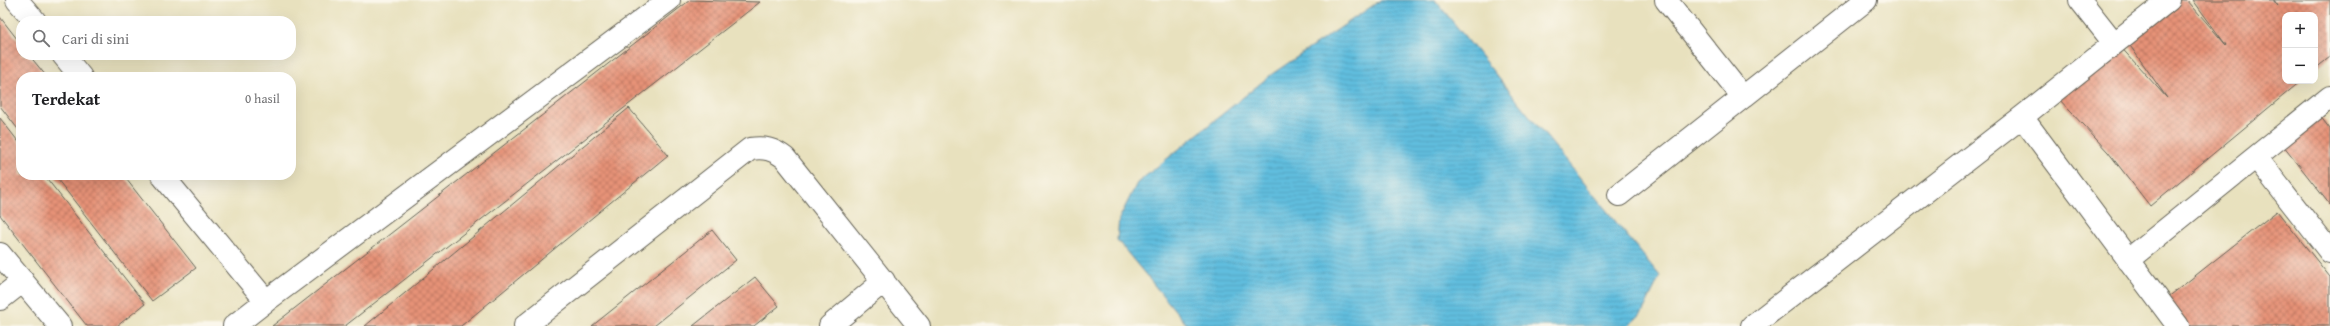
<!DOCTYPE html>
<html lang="id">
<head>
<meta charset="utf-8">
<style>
  body { margin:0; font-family:"Gentium Book Plus",serif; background:#f6f6f6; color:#202124 }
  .controls { position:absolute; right:12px; top:12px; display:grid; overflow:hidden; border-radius:8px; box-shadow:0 4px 16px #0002 }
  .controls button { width:36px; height:36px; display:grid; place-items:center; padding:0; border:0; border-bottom:1px solid #e0e0e0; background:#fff; color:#202124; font:20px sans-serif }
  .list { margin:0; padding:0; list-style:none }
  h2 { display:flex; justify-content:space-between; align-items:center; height:52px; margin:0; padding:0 16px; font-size:17px }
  h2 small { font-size:13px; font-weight:400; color:#757577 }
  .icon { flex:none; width:22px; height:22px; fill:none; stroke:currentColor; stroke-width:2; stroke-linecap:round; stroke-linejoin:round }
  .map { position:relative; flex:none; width:2330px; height:326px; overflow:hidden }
  .search { position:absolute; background:#fff; box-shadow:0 4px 16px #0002; left:16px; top:16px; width:280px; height:44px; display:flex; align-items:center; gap:10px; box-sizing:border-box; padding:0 14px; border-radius:16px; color:#757577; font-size:15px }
  .panel { position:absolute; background:#fff; box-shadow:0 4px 16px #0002; left:16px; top:72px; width:280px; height:108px; border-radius:16px }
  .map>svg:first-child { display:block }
</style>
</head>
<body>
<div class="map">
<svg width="2330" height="326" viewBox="0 0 2330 326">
  <defs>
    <pattern id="water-rules" width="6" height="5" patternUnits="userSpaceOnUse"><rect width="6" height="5" fill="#60bdde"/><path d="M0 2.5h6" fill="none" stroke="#53a2be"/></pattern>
    <pattern id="building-cross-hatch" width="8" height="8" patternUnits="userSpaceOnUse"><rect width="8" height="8" fill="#e69277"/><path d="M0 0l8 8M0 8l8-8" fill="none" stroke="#ba7661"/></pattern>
  </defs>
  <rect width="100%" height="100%" fill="#fbf7ec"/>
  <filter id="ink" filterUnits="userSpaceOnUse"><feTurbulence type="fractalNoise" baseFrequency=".025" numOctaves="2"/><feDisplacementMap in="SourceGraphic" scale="8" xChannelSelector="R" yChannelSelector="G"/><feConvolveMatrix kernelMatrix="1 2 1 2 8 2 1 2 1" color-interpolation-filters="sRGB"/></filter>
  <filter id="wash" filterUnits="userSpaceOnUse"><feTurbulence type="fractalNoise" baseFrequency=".012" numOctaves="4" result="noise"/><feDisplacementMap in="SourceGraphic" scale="16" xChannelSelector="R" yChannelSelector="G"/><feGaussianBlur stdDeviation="0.9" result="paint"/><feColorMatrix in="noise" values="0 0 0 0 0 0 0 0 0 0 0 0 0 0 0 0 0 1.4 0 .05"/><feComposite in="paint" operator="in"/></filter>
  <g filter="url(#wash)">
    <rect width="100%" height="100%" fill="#e8e1be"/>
    <path fill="url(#water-rules)" stroke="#3e6c7d" d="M1381 0H1435L1660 276 1642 313 1628 326H1188L1117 240 1119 219 1137 183 1272 74Z"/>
    <g id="blocks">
      <path fill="url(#building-cross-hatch)" d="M690 0 760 2 345 326H272Z
        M2174 0H2187L2226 45 2193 0H2273L2278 6 2274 0H2330V57L2315 69V15H2285V81H2301L2150 206 2108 152 2058 98 2117 43 2167 98 2126 40Z
        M0 17 21 44V55H29L47 77H21V133L0 106Z
        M629 108 668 155 461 326H365Z
        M2317 112 2330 129V205L2280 141Z
        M0 118 21 145V175H44L145 304 117 326H87L0 215Z
        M54 175H123L196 268 152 301Z
        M2277 211 2330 277V326H2181L2162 302Z
        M712 230 736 260 659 322 654 326H592Z
        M755 277 779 306 754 326H693Z"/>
    </g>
  </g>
  <g filter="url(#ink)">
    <use href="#blocks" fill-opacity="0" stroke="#636155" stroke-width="1"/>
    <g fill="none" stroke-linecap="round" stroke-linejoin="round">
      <defs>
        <path id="street" d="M17 0 35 21
          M1666 0 1743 97
          M2080 0 2114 43
          M63 55 81 77
          M2022 117 2178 326
          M2256 157 2330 252
          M162 175 266 301 669 0
          M1619 195 1866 0
          M0 254 60 326
          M2128 260 2330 97
          M0 299 23 281
          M234 326 266 301
          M525 326 750 149C765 147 773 149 785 158L919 326
          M830 326 884 281
          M1752 326 2022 117 2169 0"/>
      </defs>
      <use href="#street" stroke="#636155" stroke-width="24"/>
      <use href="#street" stroke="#fff" stroke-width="22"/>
    </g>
  </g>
</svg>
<div class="controls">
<button>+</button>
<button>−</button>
</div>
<div class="search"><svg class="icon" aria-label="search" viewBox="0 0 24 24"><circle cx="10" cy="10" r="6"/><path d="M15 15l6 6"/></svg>Cari di sini</div>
<section class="panel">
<h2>Terdekat<small>0 hasil</small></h2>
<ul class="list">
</ul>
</section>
</div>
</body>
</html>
